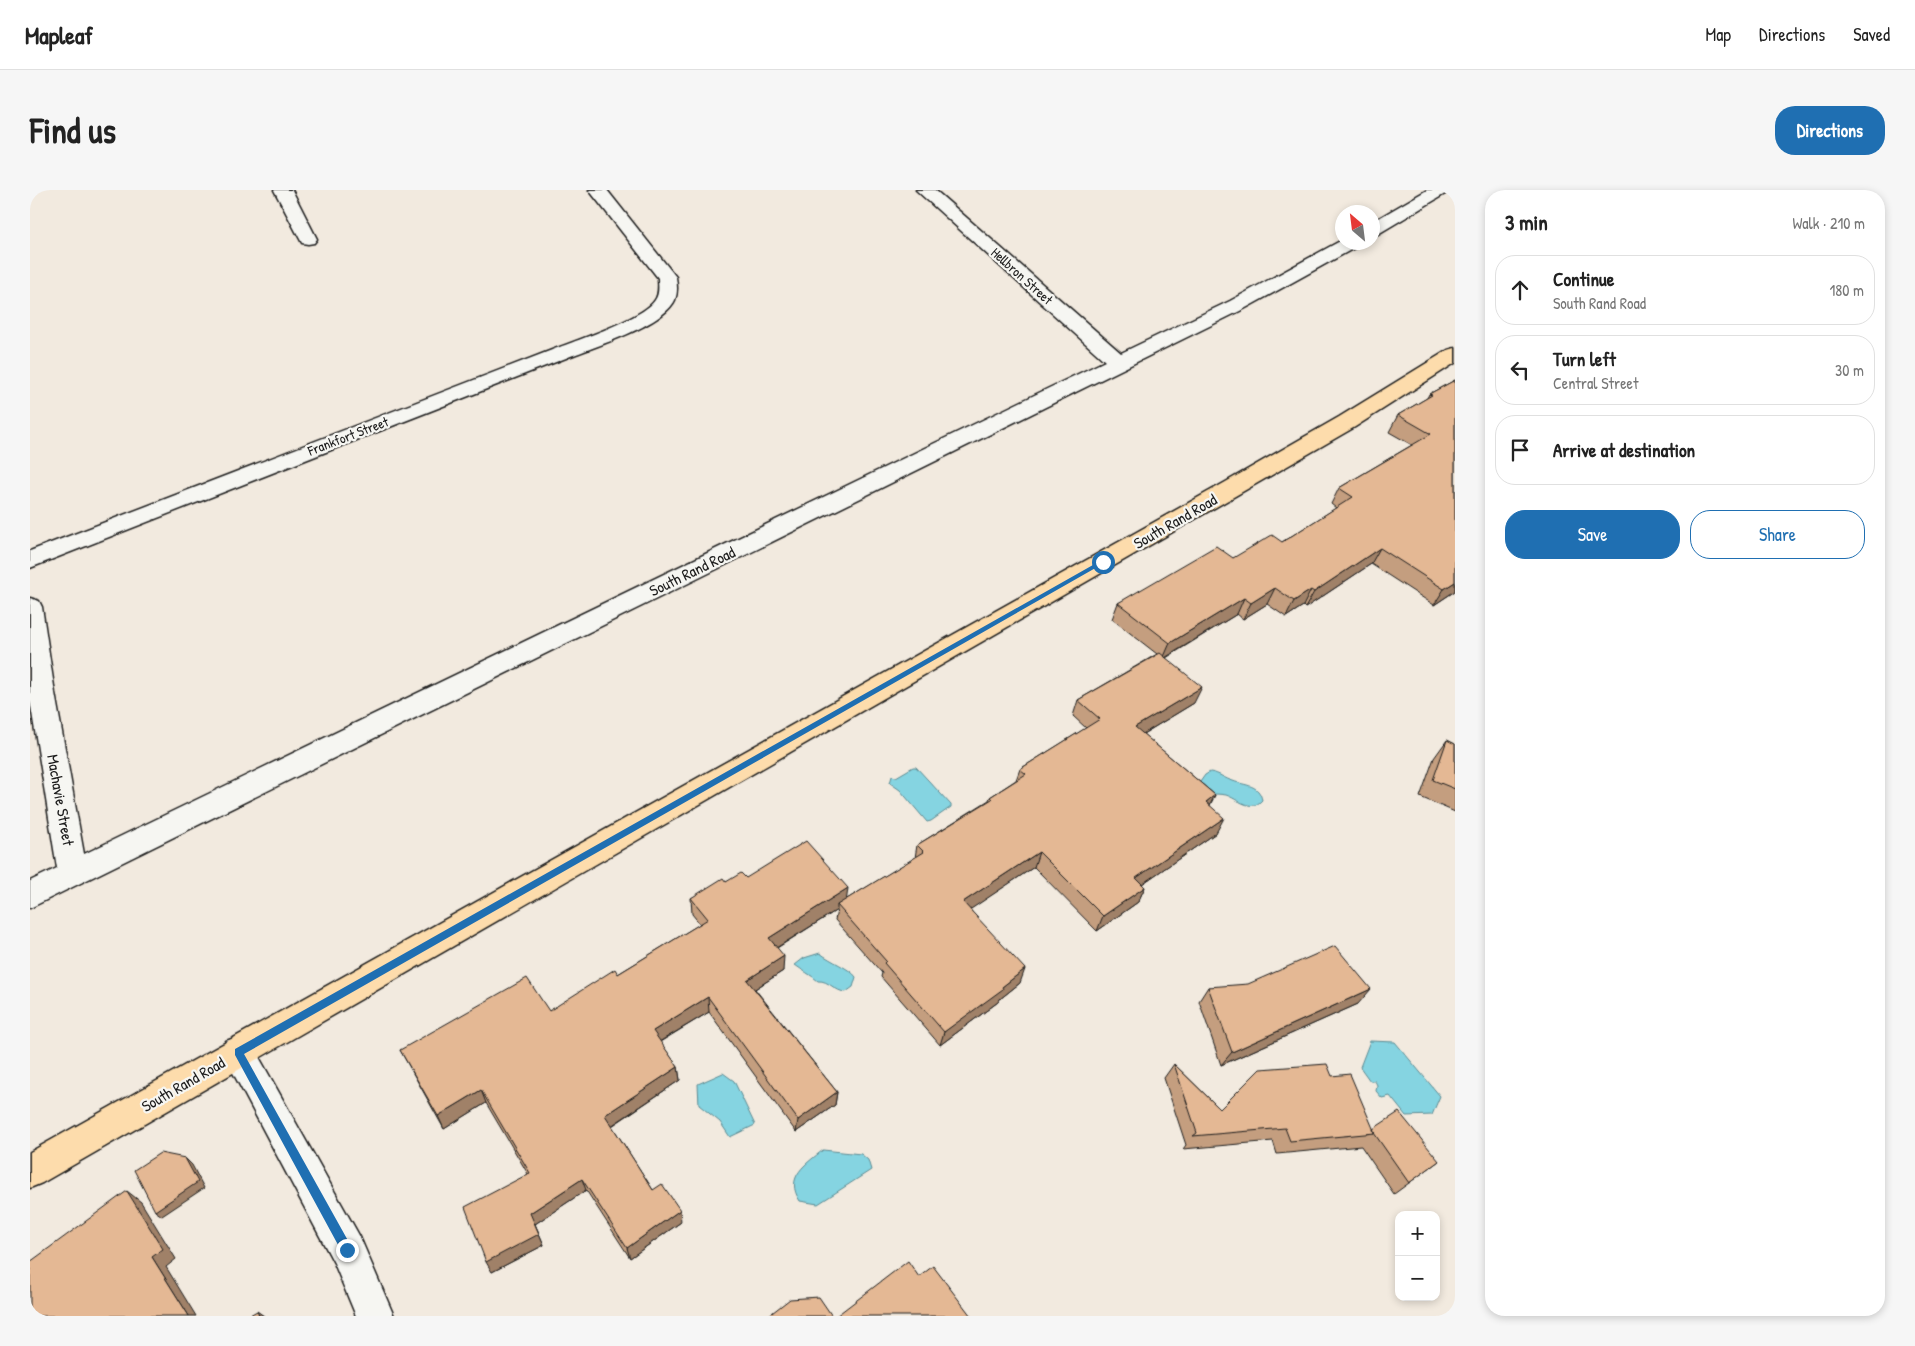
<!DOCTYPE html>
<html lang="en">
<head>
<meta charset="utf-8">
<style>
  body { margin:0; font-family:"Patrick Hand",sans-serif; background:#f6f6f6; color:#222 }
  .controls { position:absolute; right:15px; bottom:15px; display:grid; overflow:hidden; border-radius:10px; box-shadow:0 2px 8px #0003 }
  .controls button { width:45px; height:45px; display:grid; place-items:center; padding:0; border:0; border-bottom:1px solid #e0e0e0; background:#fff; color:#222; font:25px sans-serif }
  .compass { position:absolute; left:1305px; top:15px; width:45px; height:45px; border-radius:50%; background:#fff; box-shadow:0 2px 8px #0003; rotate:332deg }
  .stop { position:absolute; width:15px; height:15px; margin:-11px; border:4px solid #1f6fb2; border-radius:50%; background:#fff }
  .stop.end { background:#1f6fb2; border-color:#fff; box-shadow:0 1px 5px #0008 }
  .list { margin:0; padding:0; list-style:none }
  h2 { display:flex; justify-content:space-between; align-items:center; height:65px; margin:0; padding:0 20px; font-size:21px }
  h2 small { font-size:16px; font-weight:400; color:#767676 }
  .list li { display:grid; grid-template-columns:32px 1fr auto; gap:15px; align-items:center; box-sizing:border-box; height:70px; margin:0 10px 10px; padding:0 10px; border:1px solid #e0e0e0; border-radius:20px }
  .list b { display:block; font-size:19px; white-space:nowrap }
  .list p { margin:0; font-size:16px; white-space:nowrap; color:#767676 }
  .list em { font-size:16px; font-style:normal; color:#767676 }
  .actions { display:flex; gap:10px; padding:15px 20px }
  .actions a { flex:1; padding:11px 0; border:1px solid #1f6fb2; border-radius:20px; text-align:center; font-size:18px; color:#1f6fb2 }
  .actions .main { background:#1f6fb2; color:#fff }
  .icon { flex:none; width:28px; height:28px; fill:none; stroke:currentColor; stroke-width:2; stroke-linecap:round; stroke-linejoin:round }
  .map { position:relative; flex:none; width:1425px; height:1126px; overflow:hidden; border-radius:20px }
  header { display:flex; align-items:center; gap:30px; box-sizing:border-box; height:70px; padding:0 25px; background:#fff; border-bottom:1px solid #e0e0e0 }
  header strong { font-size:24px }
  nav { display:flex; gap:28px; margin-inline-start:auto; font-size:18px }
  .intro { display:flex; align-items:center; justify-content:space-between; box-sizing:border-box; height:120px; padding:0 30px }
  h1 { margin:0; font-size:35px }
  .button { padding:12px 22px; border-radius:20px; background:#1f6fb2; color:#fff; font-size:18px; font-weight:700 }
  main { display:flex; gap:30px; padding:0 30px }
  aside { flex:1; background:#fff; border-radius:20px; box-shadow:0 2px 8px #0003 }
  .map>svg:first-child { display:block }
</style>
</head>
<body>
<header>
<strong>Mapleaf</strong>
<nav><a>Map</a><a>Directions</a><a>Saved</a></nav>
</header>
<div class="intro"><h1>Find us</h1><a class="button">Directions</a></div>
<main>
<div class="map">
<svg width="1425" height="1126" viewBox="0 0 1425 1126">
  <rect width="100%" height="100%" fill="#f2eadf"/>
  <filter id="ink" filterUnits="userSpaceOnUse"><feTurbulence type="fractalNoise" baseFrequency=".02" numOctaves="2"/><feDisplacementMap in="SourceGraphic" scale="10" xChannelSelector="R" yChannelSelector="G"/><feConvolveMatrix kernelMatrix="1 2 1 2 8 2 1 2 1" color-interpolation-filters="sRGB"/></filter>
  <g filter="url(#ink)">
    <path fill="#85d4e1" stroke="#5b8a92" d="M883 577H886L921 615V617L901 631 897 632 870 600 860 593 862 586 866 587Z
      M1180 582C1189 583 1195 589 1203 591 1216 596 1229 594 1232 610 1221 623 1208 609 1196 605 1191 604 1185 604 1180 604L1170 592 1175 585Z
      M790 763C800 771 821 779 826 787L823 797 816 802C805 802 799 790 788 791 780 784 773 781 765 775L774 768Z
      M1340 851 1365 852 1410 906 1402 925 1376 926 1360 906 1352 908 1346 901 1347 895 1345 891H1340L1330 877Z
      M693 883 704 891 725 935 700 947 690 932 669 915 668 894Z
      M793 960 831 964 838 970 841 980 788 1014 770 1011C754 987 776 974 793 960Z"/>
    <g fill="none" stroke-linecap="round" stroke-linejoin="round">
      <defs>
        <path id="minor" d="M244 0H262L287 49 284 53 278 54 272 53Z
          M559 0H577L646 87C647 95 648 102 645 110 633 136 563 157 536 168L0 378V361L522 160C544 151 613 129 625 110 630 103 628 95 628 88Z
          M886 0H905L1091 163 1200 111 1312 50V52H1331L1328 56 1214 119 0 718V691L27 678 0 510V408L9 411 12 417 25 503 54 664 1075 171Z
          M1397 0H1418L1415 4 1348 44 1342 45V32Z
          M208 847 220 851 330 1047 364 1126H326L304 1073 192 862 196 851Z"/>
        <path id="major" d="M1425 158V173L1325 237 12 993 0 998V962L1194 293 1309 227 1418 160Z"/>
      </defs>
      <use href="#minor" stroke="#1c1c1c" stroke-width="3"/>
      <use href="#major" stroke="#1c1c1c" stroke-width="3"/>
      <use href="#minor" fill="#f6f6f2" fill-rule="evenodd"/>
      <use href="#major" fill="#fddcac" fill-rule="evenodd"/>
    </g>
    <path fill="#c49e7f" stroke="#1c1c1c" d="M1425 190V401L1404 415 1341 374 1275 418 1273 416 1256 427 1237 414 1213 429 1207 424 1136 468 1164 513 1113 544 1185 605 1180 615 1186 643 1112 694 1115 697 1108 712 1067 741 1004 677 940 719 990 793 970 809 968 812 910 855 851 787 852 783 805 730 807 720 747 758 753 781 725 799 807 902 805 915 766 942 679 822 630 852 648 877 650 890 582 936 623 1000 651 1032 600 1068 556 1000 505 1034 514 1055 462 1082 498 984 456 913 414 939 370 860 519 821 588 784 670 734 662 724 661 708 696 692 716 688 817 709 885 668 887 655 959 610 960 607 986 590 990 579 1056 538 1043 526 1048 510 1127 464 1082 429 1088 413 1203 368 1252 352 1306 318 1301 314 1309 298 1382 255 1359 242 1368 225 1397 208 1399 204Z
      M1417 550 1425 554V622L1390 607 1404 568Z
      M1178 797 1328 814 1191 875 1169 811Z
      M1144 874 1190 919 1302 886 1343 939 1409 971 1364 1004 1331 956 1247 964 1243 951 1153 959 1156 955 1134 888Z"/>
    <path fill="#a08168" stroke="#1c1c1c" d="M1350 358 1341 374 1275 418 1284 402Z
      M1425 392V401L1404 415 1414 399Z
      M1245 398 1237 414 1213 429 1221 413Z
      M1281 400 1273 416 1256 427 1264 411Z
      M1214 408 1207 424 1133 469 1140 453Z
      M1172 497 1164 513 1098 553 1105 537Z
      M1185 605 1177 621 1176 612Z
      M1194 628 1186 643 1099 703 1106 688Z
      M1009 662 1004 677 929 727 933 712Z
      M1115 697 1108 712 1067 741 1073 726Z
      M818 698 816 713 807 715V720L738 763 739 748Z
      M754 766 753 781 717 804V790Z
      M995 779 990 793 970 809 968 812 910 855 914 842Z
      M1341 799 1328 814 1191 875 1202 862Z
      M678 807 679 822 624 855 623 841Z
      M648 877 650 890 578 938 575 925Z
      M451 900 456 913 414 939 408 926Z
      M807 902 805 915 766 942 768 930Z
      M155 968 162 975 174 998 132 1026 125 1021Z
      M552 989 556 1000 505 1034 514 1055 462 1082 456 1072 500 1023Z
      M97 1001 111 1012 146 1069 136 1077 166 1126H159L122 1067Z
      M650 1020 651 1032 600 1068 597 1058Z
      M227 1121 234 1126H229Z"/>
    <path fill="#e4b894" stroke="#1c1c1c" d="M1425 190V392L1414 399 1350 358 1284 402 1281 400 1264 411 1245 398 1221 413 1214 408 1140 453 1088 413 1186 356 1203 368 1242 345 1252 352 1323 307 1309 298 1401 244 1368 225 1402 205 1399 204Z
      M1130 463 1172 497 1105 537 1185 605 1176 612 1194 628 1106 688 1115 697 1073 726 1009 662 933 712 995 779 972 797 973 799 914 842 854 773 856 771 807 715 894 662 887 655 962 609 960 607 996 584 990 579 1070 529 1048 510Z
      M1417 550 1425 554V599L1403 590Z
      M776 651 818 698 739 748 754 766 717 790 807 902 768 930 678 807 623 841 648 877 575 925 623 1000 632 994 650 1020 597 1058 552 989 500 1023 509 1044 456 1072 435 1017 500 983 451 900 408 926 370 860 497 788 519 821 585 779 588 784 678 729 661 708 693 688 696 692 711 683 716 688Z
      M1305 756 1341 799 1202 862 1178 797 1218 794Z
      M1144 874 1190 919 1230 879 1297 874 1302 886 1320 884 1345 943 1260 951 1255 938 1163 946 1167 943Z
      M1369 922 1409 971 1379 993 1344 943 1343 939Z
      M130 963 155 968 168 992 125 1021 104 980Z
      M97 1001 133 1059 122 1067 159 1126H0V1072Z
      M878 1071 889 1087 903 1076 941 1126H806Z
      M789 1107 802 1126H738L760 1109Z
      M227 1121 229 1126H218Z"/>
  </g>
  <path fill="#1f6fb2" d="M1070 371 1076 372 214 864 321 1056 323 1060 321 1064 317 1065 313 1064 205 865V859Z"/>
  <g text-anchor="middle" stroke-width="4.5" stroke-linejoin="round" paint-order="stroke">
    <g font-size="14" fill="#1c1c1c" stroke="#f6f6f2">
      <text transform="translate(992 86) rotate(42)" y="5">Hellbron Street</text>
      <text transform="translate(318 246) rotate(-21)" y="5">Frankfort Street</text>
    </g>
    <g font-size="16" fill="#1c1c1c" stroke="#f6f6f2">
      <text transform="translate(1145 331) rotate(-30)" y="6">South Rand Road</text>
      <text transform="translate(662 381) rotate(-26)" y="6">South Rand Road</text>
      <text transform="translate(31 610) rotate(80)" y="6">Machavie Street</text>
      <text transform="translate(153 894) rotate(-30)" y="6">South Rand Road</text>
    </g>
  </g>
</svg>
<div class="controls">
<button>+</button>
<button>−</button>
</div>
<svg class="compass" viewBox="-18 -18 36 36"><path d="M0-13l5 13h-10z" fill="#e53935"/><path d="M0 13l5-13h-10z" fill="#767676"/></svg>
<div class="stop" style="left:1073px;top:372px"></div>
<div class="stop end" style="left:317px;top:1060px"></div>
</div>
<aside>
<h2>3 min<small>Walk · 210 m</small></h2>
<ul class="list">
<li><svg class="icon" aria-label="ahead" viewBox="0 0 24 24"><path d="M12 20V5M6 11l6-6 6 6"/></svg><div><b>Continue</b><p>South Rand Road</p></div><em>180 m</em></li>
<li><svg class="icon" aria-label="left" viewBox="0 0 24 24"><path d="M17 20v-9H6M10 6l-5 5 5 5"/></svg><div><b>Turn left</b><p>Central Street</p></div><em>30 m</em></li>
<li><svg class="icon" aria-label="arrive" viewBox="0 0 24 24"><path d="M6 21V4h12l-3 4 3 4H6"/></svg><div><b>Arrive at destination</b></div></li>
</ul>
<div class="actions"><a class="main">Save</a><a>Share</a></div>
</aside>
</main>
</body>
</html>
